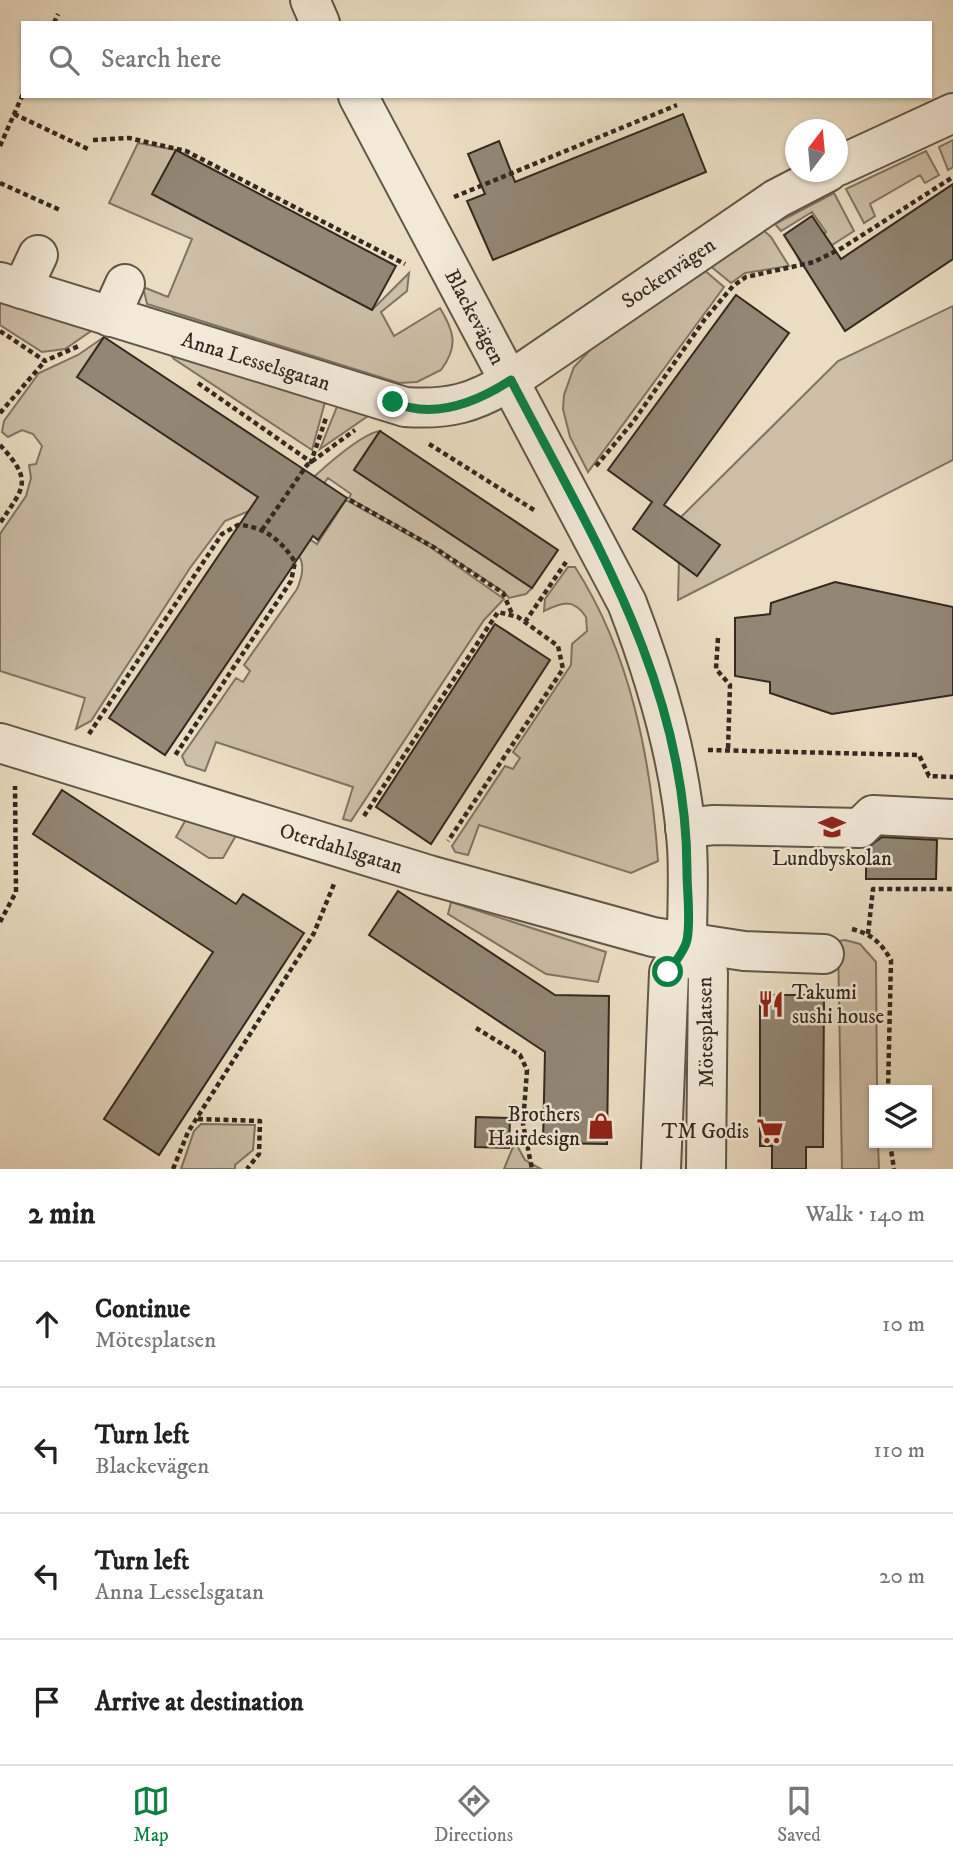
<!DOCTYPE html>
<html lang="en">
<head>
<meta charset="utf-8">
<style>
  body { margin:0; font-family:"IM FELL DW Pica",serif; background:#f6f6f6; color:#222 }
  .controls { position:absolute; right:21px; bottom:21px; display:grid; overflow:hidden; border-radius:0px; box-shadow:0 2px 5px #0004 }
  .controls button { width:63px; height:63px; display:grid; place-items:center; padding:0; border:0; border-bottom:2px solid #e0e0e0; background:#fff; color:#222; font:35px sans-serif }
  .compass { position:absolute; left:785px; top:119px; width:63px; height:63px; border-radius:50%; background:#fff; box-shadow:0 2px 5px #0004; rotate:16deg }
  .stop { position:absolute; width:21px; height:21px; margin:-16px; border:5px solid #0b8043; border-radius:50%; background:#fff }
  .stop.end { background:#0b8043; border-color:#fff; box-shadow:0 2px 7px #0008 }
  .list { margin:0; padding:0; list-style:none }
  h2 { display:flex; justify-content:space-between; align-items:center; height:91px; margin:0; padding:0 28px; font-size:30px }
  h2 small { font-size:23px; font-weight:400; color:#767676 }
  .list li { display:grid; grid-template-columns:46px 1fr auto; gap:21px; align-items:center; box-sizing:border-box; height:126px; padding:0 28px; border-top:2px solid #e0e0e0 }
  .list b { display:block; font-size:26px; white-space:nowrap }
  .list p { margin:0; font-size:23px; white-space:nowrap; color:#767676 }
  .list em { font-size:23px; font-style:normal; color:#767676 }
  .icon { flex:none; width:38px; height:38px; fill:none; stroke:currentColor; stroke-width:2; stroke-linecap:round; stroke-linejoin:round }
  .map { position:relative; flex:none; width:953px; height:1169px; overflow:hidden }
  .search { position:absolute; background:#fff; box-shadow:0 2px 5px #0004; left:21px; right:21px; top:21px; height:77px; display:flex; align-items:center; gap:18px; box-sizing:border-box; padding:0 24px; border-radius:0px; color:#767676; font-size:26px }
  .sheet { height:595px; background:#fff }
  nav { display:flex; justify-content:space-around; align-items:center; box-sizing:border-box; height:98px; border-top:2px solid #e0e0e0; background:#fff; font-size:19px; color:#767676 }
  nav a { display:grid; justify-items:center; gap:4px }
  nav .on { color:#0b8043 }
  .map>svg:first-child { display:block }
</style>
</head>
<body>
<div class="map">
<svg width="953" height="1169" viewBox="0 0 953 1169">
  <rect width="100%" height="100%" fill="#ebddc3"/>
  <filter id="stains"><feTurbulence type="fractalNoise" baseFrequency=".00286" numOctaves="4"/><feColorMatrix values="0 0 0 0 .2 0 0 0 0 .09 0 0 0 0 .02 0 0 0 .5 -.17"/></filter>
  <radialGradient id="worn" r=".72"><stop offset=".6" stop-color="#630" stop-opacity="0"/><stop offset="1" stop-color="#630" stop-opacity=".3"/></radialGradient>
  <path fill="#ccbea7" stroke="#7f7464" stroke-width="2" d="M953 140V167L948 170 939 147Z
    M138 143 176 150 153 194 372 310 409 273 407 291 381 312 394 336 440 308C454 331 459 346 441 370L417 382 399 383 147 304 143 287 168 297 192 239 109 203Z
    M926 151 939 175 925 183 920 175 870 204 875 216 864 223 846 189Z
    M834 193 854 231 804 263 800 262 796 253 826 232 812 212 781 231 775 224Z
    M762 229 771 237 789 266 745 273 731 283 708 264Z
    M703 269 724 287 588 472 570 437 563 409 564 395 574 367 595 345Z
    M0 298 94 329 65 349 42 352 0 325Z
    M953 306V460L678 600 680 518 838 361Z
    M104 337 78 377 262 500 254 509 225 521 190 568 91 721 76 729 85 698 0 671V534L26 496 31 478 29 465 36 464 42 446 33 434 22 430 8 437 2 432 4 421 39 373 78 355Z
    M170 354 325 402 312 450 174 359Z
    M338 404 368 416 320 449Z
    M380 431 354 470 532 588 526 594 509 598 504 592 434 546 349 498 351 494 328 478 291 527 317 544 346 500 430 547 504 599 484 620 351 821 343 819 353 787 216 742 205 771 186 765 182 756 236 678 243 682 250 671 244 665 297 589C313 552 289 552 275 524L277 516C291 495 357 434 380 431Z
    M568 567H575C631 654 651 760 658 861L631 873 479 825 468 855 455 852 452 846 505 766 513 769 520 758 513 752 571 665 572 644 587 631 586 617C573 597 561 603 544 611L545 599Z
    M188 816 238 832 223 858H209L176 837Z
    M451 902 606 952 598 982 546 974 448 914Z
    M845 940 860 944 876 962 877 1090H874V1143H878L879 1169H842L838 941Z
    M201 1124 255 1125 253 1150 235 1165V1169H181L194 1131Z
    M515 1142 525 1160 541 1169H504Z"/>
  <path fill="#928775" stroke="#322920" stroke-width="2" d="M683 114 706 172 493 260 467 201 485 194 468 154 499 141 515 182Z
    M176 150 396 266 372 310 152 194Z
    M953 184V259L845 331 784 235 812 216 841 259Z
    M736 295 789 333 664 505 720 545 697 576 633 529 652 502 608 470Z
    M104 337 347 498 318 540 313 536 165 755 109 718 258 497 77 377Z
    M380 431 558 550 532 588 354 470Z
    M835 582 953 607V695L832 714 770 693V682L735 676V618L770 614 771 603Z
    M495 624 550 660 431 844 376 807Z
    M62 790 236 904 243 894 304 933 159 1155 104 1119 213 952 33 834Z
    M882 837 937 840 936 879H866V849Z
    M398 891 555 995 609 996 607 1144 543 1143 545 1052 369 935Z
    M760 995H824L823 1147H806V1169H772V1146H760Z
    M476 1117 510 1118 509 1148 475 1147Z"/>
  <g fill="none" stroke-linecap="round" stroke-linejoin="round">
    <defs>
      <g id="minor">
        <path d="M310 0 320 23"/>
        <path id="s1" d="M358 96 627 603C657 681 681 762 687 846 689 877 687 910 687 942"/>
        <path d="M838 166 953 113"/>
        <path id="s2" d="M0 282 405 407C449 410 475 403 511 380L776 199 828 172"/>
        <path d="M22 289 38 255"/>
        <path d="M110 317 125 284"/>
        <path id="s3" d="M0 743 429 875 653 937 744 951 824 954"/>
        <path d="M685 828 714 825 860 828 873 815 953 819"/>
        <path d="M687 942 708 973 706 1169"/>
        <path d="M661 1169 669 972 687 942"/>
      </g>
    </defs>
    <use href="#minor" stroke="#605649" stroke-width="42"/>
    <path stroke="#322920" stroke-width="4.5" stroke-dasharray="5 3.5" stroke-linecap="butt" d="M54 23 58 14
      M14 114 88 149
      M93 140 129 138 186 151 405 264
      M0 146 23 94
      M0 183 60 210
      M454 197 677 105
      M0 331 45 361 81 345
      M198 383 311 462 326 418
      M0 413 45 361
      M429 444 534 510
      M0 445C33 481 25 486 0 523
      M596 466 633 422 705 319 733 286 746 277 814 262 842 248 953 177
      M350 500 435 548 503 593 513 616
      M262 530 307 465 355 430
      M525 622 566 562
      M718 638 716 669 730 685 728 750
      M89 734 222 534 238 525C264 526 282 541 295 562L291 581 174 757
      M708 750 919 755 929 776 953 777
      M364 816 498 612 518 617 558 646 563 669 448 841
      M0 922 16 892 15 786
      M852 929C872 934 881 943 891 960L888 1090
      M868 934 873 889H953
      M476 1028 520 1055 527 1070 523 1124 532 1169
      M198 1119 260 1121 259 1154 247 1169
      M890 1143 894 1169
      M173 1169 188 1132 314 933 334 884"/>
    <use href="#minor" stroke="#f2e9d8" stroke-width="38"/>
  </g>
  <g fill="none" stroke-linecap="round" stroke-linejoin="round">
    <path stroke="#0b8043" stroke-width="9" d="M393 402C433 420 477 402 511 380 593 538 687 686 687 871 687 893 691 919 687 940 685 951 674 963 668 972"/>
  </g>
  <defs>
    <symbol id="school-bare" viewBox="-9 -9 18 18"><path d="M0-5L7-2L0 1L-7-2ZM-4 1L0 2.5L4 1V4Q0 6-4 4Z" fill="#8f2418" stroke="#f2e9d8" stroke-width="2.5" paint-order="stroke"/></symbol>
    <symbol id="restaurant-bare" viewBox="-9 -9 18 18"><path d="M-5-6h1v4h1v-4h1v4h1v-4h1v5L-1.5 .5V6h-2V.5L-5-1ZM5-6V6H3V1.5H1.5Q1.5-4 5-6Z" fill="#8f2418" stroke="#f2e9d8" stroke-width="2.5" paint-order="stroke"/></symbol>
    <symbol id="shop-bare" viewBox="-9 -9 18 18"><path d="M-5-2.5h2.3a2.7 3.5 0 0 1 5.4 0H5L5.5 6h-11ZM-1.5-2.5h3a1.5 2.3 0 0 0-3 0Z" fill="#8f2418" stroke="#f2e9d8" stroke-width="2.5" paint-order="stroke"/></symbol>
    <symbol id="supermarket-bare" viewBox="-9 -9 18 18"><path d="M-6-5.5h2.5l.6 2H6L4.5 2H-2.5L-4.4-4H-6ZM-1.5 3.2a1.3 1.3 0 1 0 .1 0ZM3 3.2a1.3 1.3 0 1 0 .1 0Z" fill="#8f2418" stroke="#f2e9d8" stroke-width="2.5" paint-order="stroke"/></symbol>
  </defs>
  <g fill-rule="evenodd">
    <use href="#school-bare" x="813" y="808" width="38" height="38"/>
    <use href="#restaurant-bare" x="752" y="985" width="38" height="38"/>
    <use href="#shop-bare" x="582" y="1107" width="38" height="38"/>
    <use href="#supermarket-bare" x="751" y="1112" width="38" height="38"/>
  </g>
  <g text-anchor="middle" stroke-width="5" stroke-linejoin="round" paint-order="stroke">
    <g font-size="21" fill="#322920" stroke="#f2e9d8">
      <text dy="7" stroke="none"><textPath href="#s2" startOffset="726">Sockenvägen</textPath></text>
      <text dy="7" stroke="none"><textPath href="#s1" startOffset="250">Blackevägen</textPath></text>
      <text dy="7" stroke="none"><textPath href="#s2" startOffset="268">Anna Lesselsgatan</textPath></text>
      <text dy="7" stroke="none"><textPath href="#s3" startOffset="357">Oterdahlsgatan</textPath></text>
      <text transform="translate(705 1032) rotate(-91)" y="7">Mötesplatsen</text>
    </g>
    <g font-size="21" fill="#322920" stroke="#f2e9d8" text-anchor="end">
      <text x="832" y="865" text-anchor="middle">Lundbyskolan</text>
      <text x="792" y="999" text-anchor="start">Takumi<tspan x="792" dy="24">sushi house</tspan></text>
      <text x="580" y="1121">Brothers<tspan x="580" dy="24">Hairdesign</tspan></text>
      <text x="749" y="1138">TM Godis</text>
    </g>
  </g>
  <rect width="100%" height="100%" filter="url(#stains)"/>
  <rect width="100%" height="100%" fill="url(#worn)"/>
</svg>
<div class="controls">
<button><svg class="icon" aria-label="layers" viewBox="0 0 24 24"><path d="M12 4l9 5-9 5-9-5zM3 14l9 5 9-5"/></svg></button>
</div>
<svg class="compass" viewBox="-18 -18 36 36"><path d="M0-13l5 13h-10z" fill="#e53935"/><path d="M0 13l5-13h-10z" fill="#767676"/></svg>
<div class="stop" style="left:668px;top:972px"></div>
<div class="stop end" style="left:393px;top:402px"></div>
<div class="search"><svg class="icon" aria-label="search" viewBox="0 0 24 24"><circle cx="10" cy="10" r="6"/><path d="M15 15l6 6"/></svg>Search here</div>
</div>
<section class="sheet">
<h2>2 min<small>Walk · 140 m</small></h2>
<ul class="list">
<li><svg class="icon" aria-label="ahead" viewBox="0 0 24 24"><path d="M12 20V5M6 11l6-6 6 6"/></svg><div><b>Continue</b><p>Mötesplatsen</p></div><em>10 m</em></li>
<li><svg class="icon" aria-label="left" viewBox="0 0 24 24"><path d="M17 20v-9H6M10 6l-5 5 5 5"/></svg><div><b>Turn left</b><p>Blackevägen</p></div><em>110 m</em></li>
<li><svg class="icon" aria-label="left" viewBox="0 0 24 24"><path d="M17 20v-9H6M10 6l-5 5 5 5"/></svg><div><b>Turn left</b><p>Anna Lesselsgatan</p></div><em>20 m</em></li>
<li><svg class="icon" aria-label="arrive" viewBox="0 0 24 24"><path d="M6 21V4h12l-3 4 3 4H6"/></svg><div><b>Arrive at destination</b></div></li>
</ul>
</section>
<nav>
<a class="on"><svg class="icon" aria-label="map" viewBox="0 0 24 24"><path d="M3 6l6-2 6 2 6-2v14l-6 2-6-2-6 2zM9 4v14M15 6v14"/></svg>Map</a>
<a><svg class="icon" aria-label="directions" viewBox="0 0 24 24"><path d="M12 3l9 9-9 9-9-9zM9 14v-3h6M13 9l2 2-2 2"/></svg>Directions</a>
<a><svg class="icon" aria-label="saved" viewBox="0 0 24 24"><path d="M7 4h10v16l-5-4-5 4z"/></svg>Saved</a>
</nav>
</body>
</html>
